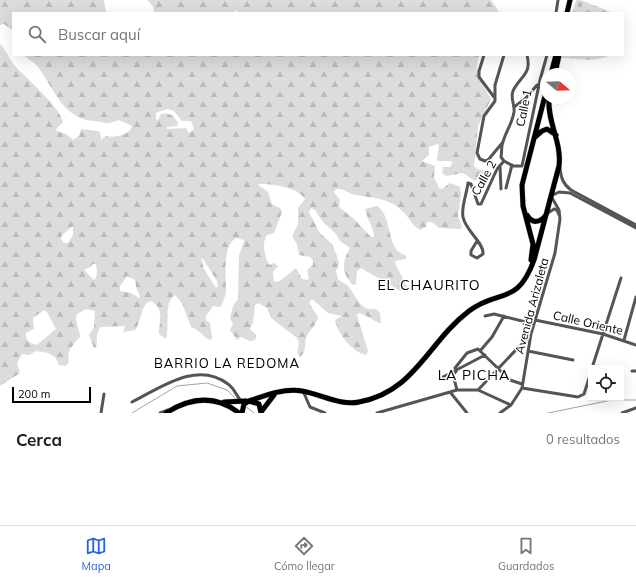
<!DOCTYPE html>
<html lang="es">
<head>
<meta charset="utf-8">
<style>
  body { margin:0; font-family:Mulish,sans-serif; background:#f6f6f6; color:#222 }
  .controls { position:absolute; right:12px; bottom:12px; display:grid; overflow:hidden; border-radius:0px; box-shadow:0 4px 16px #0002 }
  .controls button { width:36px; height:36px; display:grid; place-items:center; padding:0; border:0; border-bottom:1px solid #e0e0e0; background:#fff; color:#222; font:20px sans-serif }
  .compass { position:absolute; left:540px; top:68px; width:36px; height:36px; border-radius:50%; background:#fff; box-shadow:0 4px 16px #0002; rotate:109deg }
  .scale { position:absolute; left:12px; bottom:10px; width:79px; box-sizing:border-box; padding-left:4px; border:2px solid #000; border-top:0; font-size:11px; line-height:14px; white-space:nowrap; color:#000; -webkit-text-stroke:3px #fff; paint-order:stroke }
  .list { margin:0; padding:0; list-style:none }
  h2 { display:flex; justify-content:space-between; align-items:center; height:52px; margin:0; padding:0 16px; font-size:17px }
  h2 small { font-size:13px; font-weight:400; color:#767676 }
  .icon { flex:none; width:22px; height:22px; fill:none; stroke:currentColor; stroke-width:2; stroke-linecap:round; stroke-linejoin:round }
  .map { position:relative; flex:none; width:636px; height:413px; overflow:hidden }
  .search { position:absolute; background:#fff; box-shadow:0 4px 16px #0002; left:12px; right:12px; top:12px; height:44px; display:flex; align-items:center; gap:10px; box-sizing:border-box; padding:0 14px; border-radius:0px; color:#767676; font-size:15px }
  .sheet { height:112px; background:#fff }
  nav { display:flex; justify-content:space-around; align-items:center; box-sizing:border-box; height:56px; border-top:1px solid #e0e0e0; background:#fff; font-size:11px; color:#767676 }
  nav a { display:grid; justify-items:center; gap:2px }
  nav .on { color:#2563eb }
  .map>svg:first-child { display:block }
</style>
</head>
<body>
<div class="map">
<svg width="636" height="413" viewBox="0 0 636 413">
  <defs>
    <pattern id="forest-firs" width="22" height="20" patternUnits="userSpaceOnUse"><rect width="22" height="20" fill="#dcdcdc"/><path d="M5 1l3.5 6h-7zM16 11l3.5 6h-7z" fill="#bbb"/></pattern>
    <pattern id="cemetery-stones" width="16" height="16" patternUnits="userSpaceOnUse"><rect width="16" height="16" fill="#dcdcdc"/><path d="M2 7V4a2 2 0 0 1 4 0v3zM10 15v-3a2 2 0 0 1 4 0v3z" fill="#bbb"/></pattern>
  </defs>
  <rect width="100%" height="100%" fill="#fff"/>
  <path fill="url(#forest-firs)" fill-rule="evenodd" d="M0 0H104L106 13H13V31L4 24 0 25Z
    M147 0H491L500 13H240L235 10V13H154L153 6Z
    M0 44C5 49 9 58 14 65 26 78 60 107 63 122L56 129 57 131 66 134 73 140 79 136 81 129 98 131 100 132 101 140 106 136C114 138 129 136 132 126L119 120C103 126 108 122 93 121 62 118 54 88 38 67 34 62 28 60 24 55H479L477 67 478 77 491 99 478 126 474 166 477 169 488 171 486 175 475 181 463 173 446 176 442 173 443 167H450L452 163 451 161H439L437 160 439 145 437 144 429 147V155L422 161 435 166 434 177 439 188 442 189 450 183 460 187 461 193 458 216 462 227 460 229 439 228 432 222H427L426 227 420 230C412 226 410 218 403 212 390 198 374 198 356 195 349 194 344 188 336 189L334 192 340 200 339 207 354 219 371 237H374C374 228 367 219 365 209L376 206C389 210 388 238 396 249 398 253 403 253 406 256V259L395 261C397 272 407 280 408 292L399 290 361 268 357 271 356 284 353 285C342 274 341 263 350 248L340 241 335 233 323 222 315 210 311 208 309 212 320 233 332 244 337 256 339 264 336 271 338 279C341 282 345 283 348 286 358 298 359 311 376 309L380 313 381 323C372 321 368 315 359 313L357 315 368 351 366 355C352 352 338 334 335 320L342 316 328 313 312 299 309 303 318 317C316 326 310 329 307 336 303 345 308 350 300 357L297 353 299 342 297 338 271 318 267 308 258 303 255 305 253 322 250 329 256 335 255 340 250 341 241 337 237 340 230 330 233 324 230 318 233 306 238 299 239 255 244 242V240L237 238C222 243 226 278 226 290 226 296 223 300 222 305L220 307 213 306 206 316V320L210 323 212 338 210 340C203 337 200 330 191 327L182 303 175 295C163 302 170 325 166 339L159 334C159 321 165 307 150 301 140 306 142 321 135 330L123 332 125 326 101 327C95 333 98 341 96 348H94L89 335 94 327 95 311 86 309 77 314 76 319 80 336C73 346 66 350 69 362L66 366 59 365 55 357 48 353 36 351 29 355 22 354 17 363 20 373 0 386ZM167 109 174 111 182 121H191L194 129 189 133 186 128 167 129V127L177 126 178 123C174 116 170 112 161 114L158 120 156 119V113ZM260 184C273 184 297 187 305 199L298 208V224L292 236 297 244 299 255 310 257 313 261V265L307 270 309 279 307 280 302 279 296 268 280 281 274 282 273 272 278 266 274 263 269 265C265 256 261 244 267 235L274 233 282 212 280 208 272 204 268 192 258 185ZM73 226V235L68 243H64L61 239 62 235ZM201 258 203 259 217 281 218 286 216 288 204 269ZM93 264H96C97 269 98 277 94 280L84 270 90 267ZM127 276 135 280 136 287 140 296 139 298 131 293 120 291V286ZM44 310 47 312 56 329 37 345C30 343 25 341 26 333L34 329 33 318Z"/>
  <path fill="url(#cemetery-stones)" d="M576 0H581L613 13H572Z
    M562 55H609C597 63 575 58 561 58Z"/>
  <g fill="none" stroke-linecap="round" stroke-linejoin="round">
    <path stroke="#a3a3a3" stroke-width="1" d="M245 406 254 413
      M132 413 177 386 207 383 227 390 236 399
      M548 413 612 400H636"/>
    <defs>
      <path id="highway" d="M567 13 570 0
        M551 74 556 55
        M555 74 559 55
        M535 137 542 131 547 129 556 135
        M527 215C532 224 540 223 546 215
        M531 260 533 244 523 206 522 185 546 92
        M249 401C266 395 285 388 302 391 320 394 341 406 359 402 415 392 428 342 469 311 499 288 517 307 534 260L559 166C562 142 547 122 549 98
        M224 402 246 401
        M261 412 274 395
        M166 413C191 397 216 395 239 413
        M242 413 244 404 249 401 259 404 261 413"/>
    </defs>
    <use href="#highway" stroke="#dbdbdb" stroke-width="6"/>
    <path stroke="#555" stroke-width="3" d="M556 13 558 0
      M484 55 479 71V77L494 97
      M514 107 525 99 537 85
      M503 142 488 160 485 161 480 159 477 153 484 116 495 101V85L504 55
      M504 161 513 166H522L540 80 547 55
      M500 166 501 189
      M560 168C561 178 563 184 571 190L636 225
      M506 188 512 165
      M548 213 554 209 557 210 559 215
      M477 241 471 251V255L477 258 483 254C485 244 465 230 463 217 461 207 467 193 468 183L471 184 478 204H481L497 169 504 161 501 157C502 153 501 146 503 142 506 131 512 124 514 112 515 105 510 98 513 91 520 76 532 75 527 55
      M485 316 494 314 534 324
      M535 320 603 334 636 345
      M624 340 636 297
      M480 351 492 337 504 316
      M528 351 573 360
      M592 368 621 278
      M632 371H636
      M443 377 485 355
      M522 388 578 397 584 394 591 372
      M457 390 453 375 457 370 455 368 467 353 478 349 510 380 522 384
      M478 390 531 334
      M303 391 310 407 325 413
      M450 392 467 413
      M132 402C160 388 197 360 228 384 234 388 236 395 241 401
      M101 413 104 394
      M160 413 168 410
      M377 413 457 390H478L511 405
      M500 413 511 405 522 388 531 334 555 253 560 219 559 210 551 196 559 192 570 193 636 228
      M622 413 636 408"/>
    <use href="#highway" stroke="#000" stroke-width="5"/>
  </g>
  <g text-anchor="middle" stroke-width="3" stroke-linejoin="round" paint-order="stroke">
    <g font-size="12" fill="#000" stroke="#fff">
      <text transform="translate(524 108) rotate(-78)" y="4">Calle 1</text>
      <text transform="translate(484 178) rotate(-61)" y="4">Calle 2</text>
      <text transform="translate(532 306) rotate(-75)" y="4">Avenida Arizaleta</text>
      <text transform="translate(588 323) rotate(13)" y="4">Calle Oriente</text>
    </g>
    <g font-size="13" letter-spacing="1" fill="#000" stroke="#fff">
      <text x="227" y="368">BARRIO LA REDOMA</text>
    </g>
    <g font-size="14" letter-spacing="1" fill="#000" stroke="#fff">
      <text x="429" y="290">EL CHAURITO</text>
      <text x="474" y="380">LA PICHA</text>
    </g>
  </g>
</svg>
<div class="controls">
<button><svg class="icon" aria-label="locate" viewBox="0 0 24 24"><circle cx="12" cy="12" r="6"/><path d="M12 2v4M12 18v4M2 12h4M18 12h4"/></svg></button>
</div>
<svg class="compass" viewBox="-18 -18 36 36"><path d="M0-13l5 13h-10z" fill="#e53935"/><path d="M0 13l5-13h-10z" fill="#767676"/></svg>
<div class="scale">200 m</div>
<div class="search"><svg class="icon" aria-label="search" viewBox="0 0 24 24"><circle cx="10" cy="10" r="6"/><path d="M15 15l6 6"/></svg>Buscar aquí</div>
</div>
<section class="sheet">
<h2>Cerca<small>0 resultados</small></h2>
<ul class="list">
</ul>
</section>
<nav>
<a class="on"><svg class="icon" aria-label="map" viewBox="0 0 24 24"><path d="M3 6l6-2 6 2 6-2v14l-6 2-6-2-6 2zM9 4v14M15 6v14"/></svg>Mapa</a>
<a><svg class="icon" aria-label="directions" viewBox="0 0 24 24"><path d="M12 3l9 9-9 9-9-9zM9 14v-3h6M13 9l2 2-2 2"/></svg>Cómo llegar</a>
<a><svg class="icon" aria-label="saved" viewBox="0 0 24 24"><path d="M7 4h10v16l-5-4-5 4z"/></svg>Guardados</a>
</nav>
</body>
</html>
